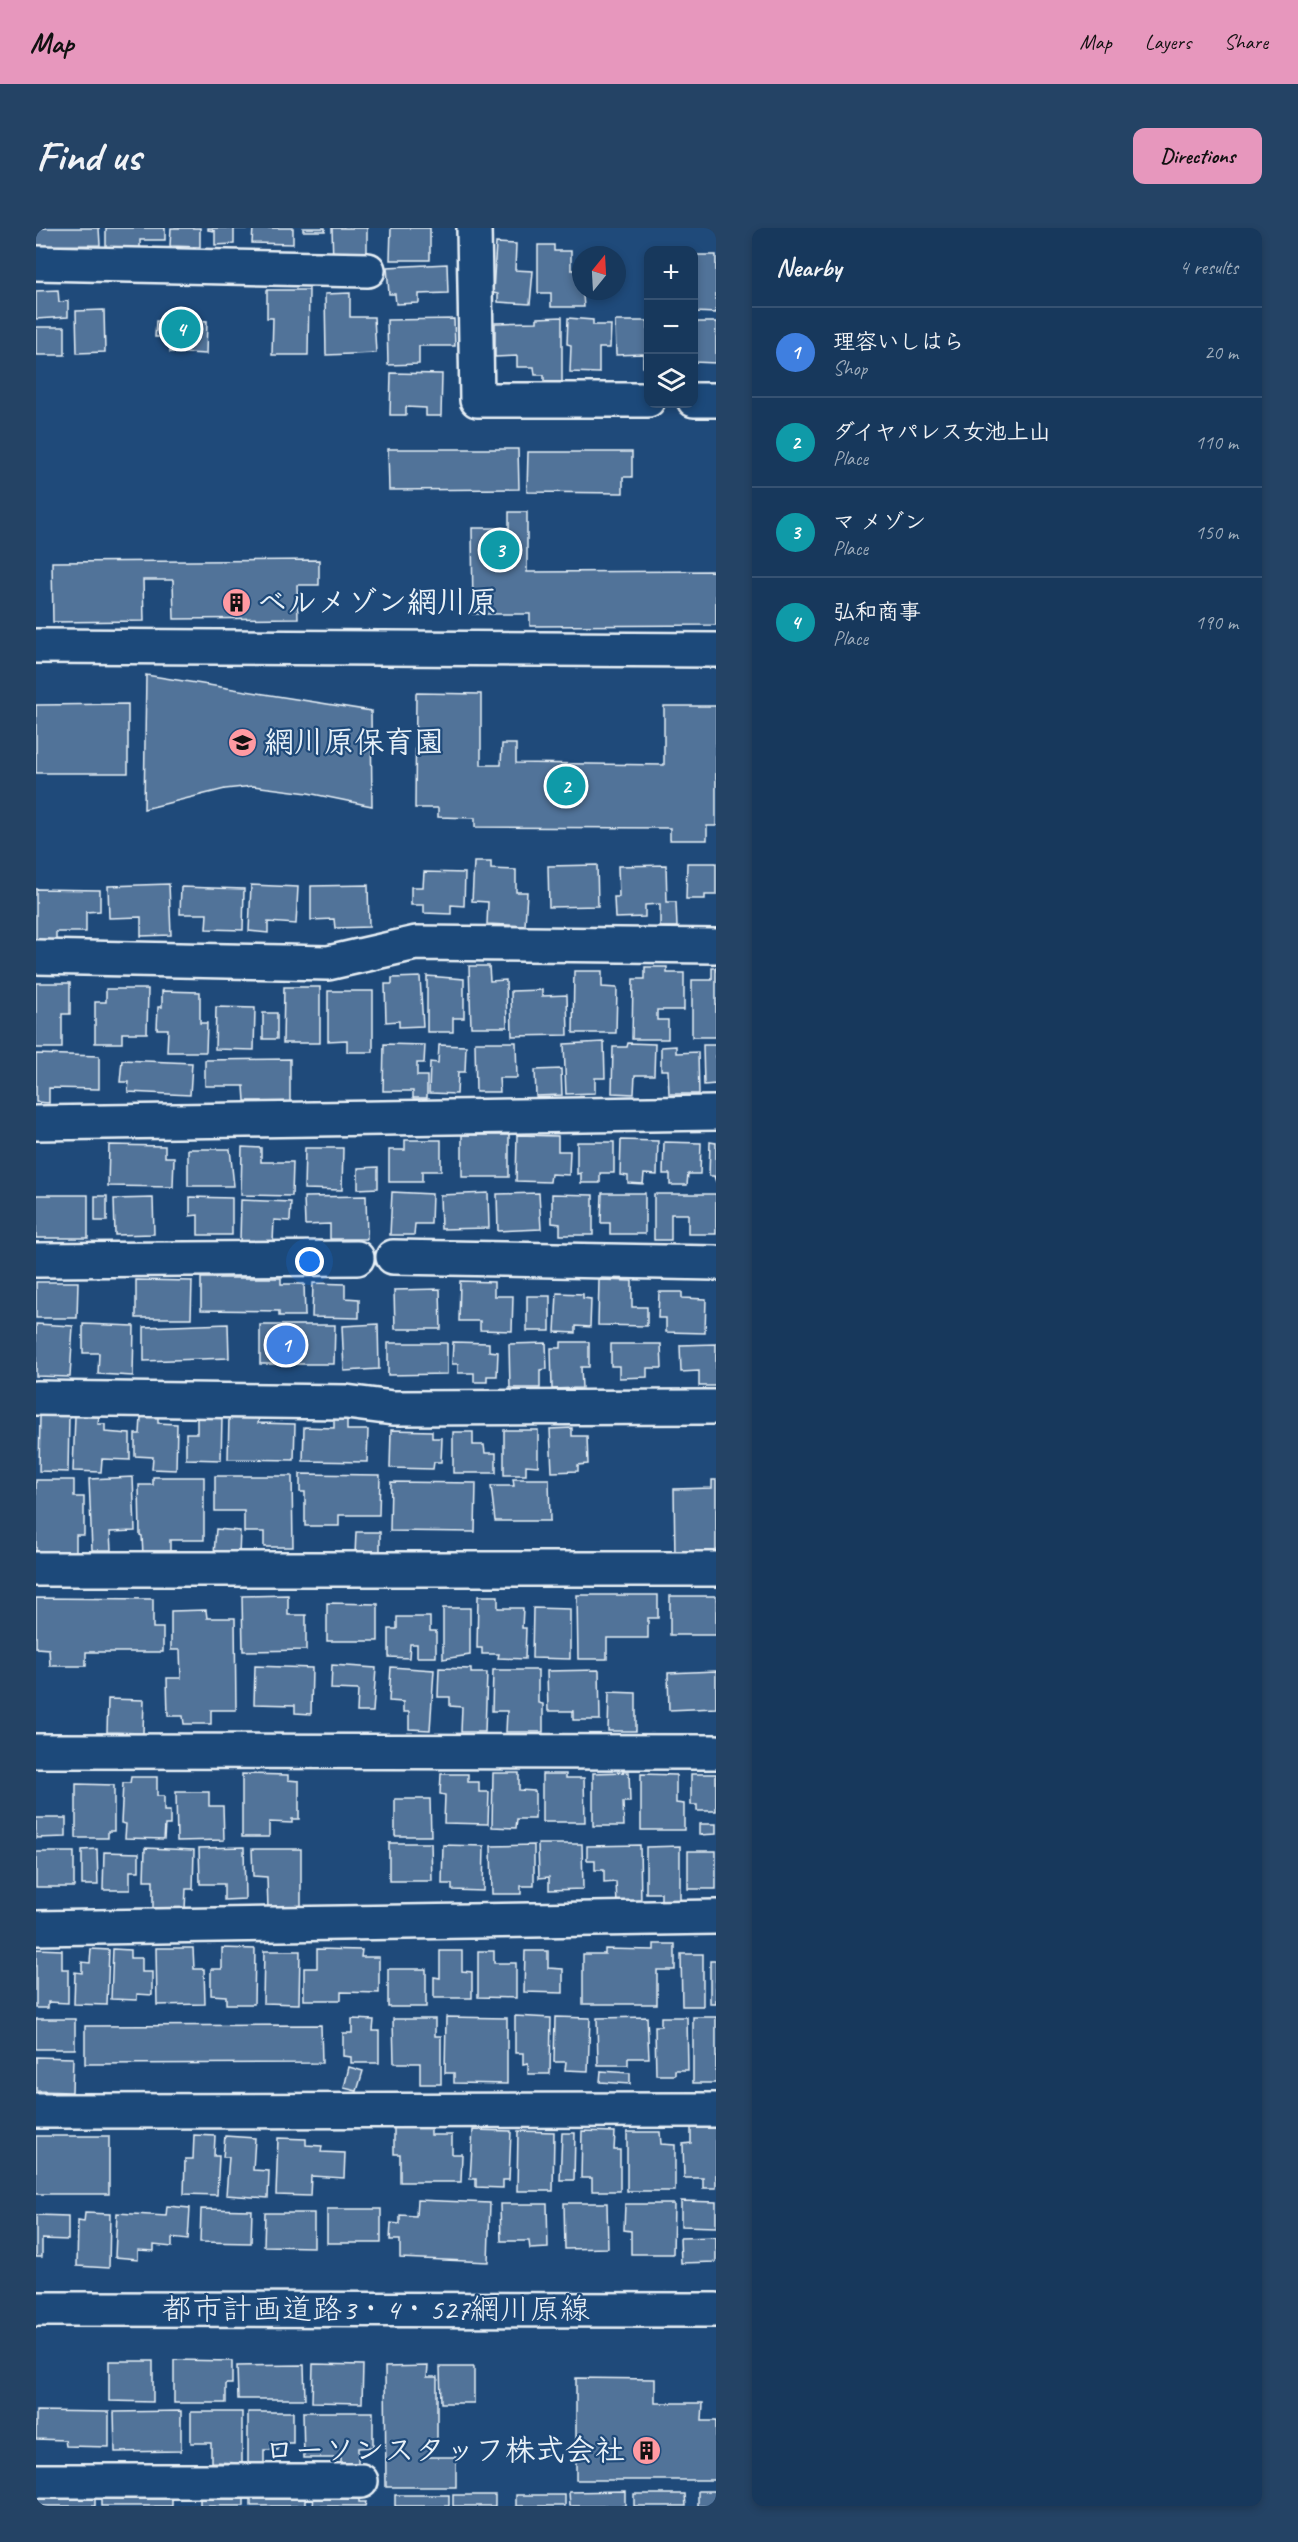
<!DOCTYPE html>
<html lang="en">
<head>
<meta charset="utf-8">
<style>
  body { margin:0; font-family:Caveat,"Klee One",sans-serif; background:#244365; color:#f1f3f6 }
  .controls { position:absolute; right:18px; top:18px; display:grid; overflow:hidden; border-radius:12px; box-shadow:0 3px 9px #0003 }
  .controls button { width:54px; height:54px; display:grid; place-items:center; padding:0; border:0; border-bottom:2px solid #365272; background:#17385c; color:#f1f3f6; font:30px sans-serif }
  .compass { position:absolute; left:536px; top:18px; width:54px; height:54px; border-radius:50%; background:#17385c; box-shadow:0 3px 9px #0003; rotate:18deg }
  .you { position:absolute; left:274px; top:1034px; width:21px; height:21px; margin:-15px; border:4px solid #fff; border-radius:50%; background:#1a73e8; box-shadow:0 0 0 9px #1a73e833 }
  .badge { display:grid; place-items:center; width:39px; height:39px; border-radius:50%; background:#e797bd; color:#fff; font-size:20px; font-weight:700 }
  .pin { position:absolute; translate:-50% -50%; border:3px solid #fff; box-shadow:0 2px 6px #0006 }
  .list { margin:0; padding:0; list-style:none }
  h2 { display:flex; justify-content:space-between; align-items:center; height:78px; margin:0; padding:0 24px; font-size:26px }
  h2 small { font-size:20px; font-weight:400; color:#9eacbb }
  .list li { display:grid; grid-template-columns:39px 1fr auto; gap:18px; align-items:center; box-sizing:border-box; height:90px; padding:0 24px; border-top:2px solid #365272 }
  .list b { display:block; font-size:22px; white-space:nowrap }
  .list p { margin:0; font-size:20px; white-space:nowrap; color:#9eacbb }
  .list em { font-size:20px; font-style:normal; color:#9eacbb }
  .icon { flex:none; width:33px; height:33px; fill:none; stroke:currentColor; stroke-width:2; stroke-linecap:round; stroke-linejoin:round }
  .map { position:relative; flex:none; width:680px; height:2278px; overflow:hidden; border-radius:12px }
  header { display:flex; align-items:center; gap:36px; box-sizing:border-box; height:84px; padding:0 30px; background:#e797bd; color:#111 }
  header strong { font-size:28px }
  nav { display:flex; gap:33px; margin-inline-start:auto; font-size:21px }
  .intro { display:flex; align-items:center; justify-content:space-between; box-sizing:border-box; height:144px; padding:0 36px }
  h1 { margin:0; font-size:42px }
  .button { padding:15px 27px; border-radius:12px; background:#e797bd; color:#111; font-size:21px; font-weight:700 }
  main { display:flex; gap:36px; padding:0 36px }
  aside { flex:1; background:#17385c; border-radius:12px; box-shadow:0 3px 9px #0003 }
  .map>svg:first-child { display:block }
</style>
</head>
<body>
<header>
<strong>Map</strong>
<nav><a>Map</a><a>Layers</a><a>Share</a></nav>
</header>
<div class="intro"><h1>Find us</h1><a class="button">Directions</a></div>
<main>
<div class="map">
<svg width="680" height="2278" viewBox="0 0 680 2278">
  <rect width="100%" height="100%" fill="#1f4a7a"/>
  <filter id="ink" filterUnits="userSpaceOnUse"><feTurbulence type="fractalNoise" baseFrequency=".0167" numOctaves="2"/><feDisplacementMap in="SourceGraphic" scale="12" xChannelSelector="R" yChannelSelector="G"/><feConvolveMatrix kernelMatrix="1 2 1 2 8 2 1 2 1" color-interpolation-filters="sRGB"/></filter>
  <g filter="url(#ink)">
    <path fill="#517399" stroke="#e8f1f8" stroke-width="1.5" d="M0 0H63L64 17 0 18Z
      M70 0H129V12H104V33L70 32Z
      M135 0H164V19L134 18Z
      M172 0H211V1H198V16L179 17V3L172 2Z
      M217 0H257V16L216 15Z
      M267 0H289V3H267Z
      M296 0H331V36L297 35Z
      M355 0H394V32H354Z
      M460 15 480 16 479 42 497 43 494 76 462 74V66L457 65Z
      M502 17H518V23H535V42H545L548 79H515V65H502Z
      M660 27H680V85L658 84V38H660Z
      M411 36 412 65 383 66V75L360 76 359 66H353L351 39Z
      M22 62 23 74 32 73V89L0 91V63Z
      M231 62H273L272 127H236L237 90H231Z
      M314 65V89H338L340 125 290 127 289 66Z
      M68 82 69 124 41 125 40 83Z
      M131 84 158 85 159 92 171 93 170 126 134 124V109H119L120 93H131Z
      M526 89V157L508 158V147H499L498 139H481V128L459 129V95L501 94V90Z
      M532 90 557 92V97H575L574 120H563V145L534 144 535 117 531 116Z
      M418 91 419 118H383V136L352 137 351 92Z
      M579 93H612V139H607V126L580 127Z
      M658 94H680V135L658 134Z
      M0 99H29V127H0Z
      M355 145 406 146 405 188H390V180L370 179V187H354Z
      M352 221H482L483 261 353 262Z
      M492 224H596V249H587V265L491 264Z
      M473 284H491V344L680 343V397L494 398V386H437L436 300H473Z
      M283 332V357H261L262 390 138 391 137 352H107L108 393 17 394 16 334Z
      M110 447 335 483 336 578 272 565 217 558 189 561 108 581Z
      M380 465 445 466V537H465L466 516H480V535L628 537V478H680V598H671V612H634V600L439 599V590L402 589V580H379Z
      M92 476V545H0V477Z
      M438 634H455V641L480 642V664H491L489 698 451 696 452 674 436 673Z
      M651 635H680V667H669V671H650Z
      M561 637 562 678 513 679 512 638Z
      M630 637 631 674H640L641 699H624V676L609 677V689L579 690 578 669H583L582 638Z
      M388 644 429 645 428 678 415 677V686L388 685V677H375V659H387Z
      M133 656 135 707 105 708V689L73 690 72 658Z
      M215 657 262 659 260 696 232 694V705L213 703Z
      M332 657 333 699 299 700 298 691 275 692V658Z
      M145 659 208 661 207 702 170 701 171 686H144Z
      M0 661 64 662V683L50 684V704H20V714L0 715Z
      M433 738H453L454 753 470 752 471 799H435Z
      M609 739H631V745H648V782H621V792H632V811H596L597 751H609Z
      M676 740H680V809H656V752H676Z
      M538 743H566V759L581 760 580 805H537Z
      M391 748 428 751V790H417V804H391Z
      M384 749 387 798 363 799V793L350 794 349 756H356V750Z
      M0 755H34V786H26V820H0Z
      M248 759H284V815H247Z
      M70 761H112L111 805H86V815H59V774H70Z
      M506 762V768L531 767 532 807 476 808 475 763Z
      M126 763 164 764V795H171L170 824H131L132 801H121L122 779H126Z
      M292 763H337V824H311V812L292 813Z
      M180 779 219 780 218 822 179 821Z
      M227 785H241V811H227Z
      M439 814H480L481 850H463L464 864H440Z
      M568 814 569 850H559V865L530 866 528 816Z
      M592 815 619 816 618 847H599L598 866 576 865 577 819H591Z
      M348 816 389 817 388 835H381V848H391V870H377V863H347Z
      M403 817 430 818 429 844H422L421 866 393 865 394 834 402 835Z
      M667 817H680V856L668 857Z
      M640 818V825L662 824 663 866H633L632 842H625V819Z
      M0 826 63 828V861L13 860V875L0 874Z
      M254 831V881H226V873H209L208 858H169V832Z
      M86 832 156 835 154 867 92 864 93 854H84Z
      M525 841 526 867 500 868 499 842Z
      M426 907H473V949H426Z
      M481 907 522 908V923H534L533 947 515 946 514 954 480 953Z
      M369 912H405V943H386V954H353V922H369Z
      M585 912 622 913 621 947 608 946 607 956 592 955V948L584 947Z
      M541 914H578V945H564V955H545V945L541 946Z
      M628 914 665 915 664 946H652L651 957H634V946H627Z
      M674 914 680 915V954L678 948H673Z
      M73 917 129 918V929H138L137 959 72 958Z
      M206 919 225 920V934H257L256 968 205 967Z
      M269 920H307L306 962 268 961Z
      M152 921H194L198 958H152Z
      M342 939V960L322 961V940Z
      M356 964 396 966 395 996H379L378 1007H354Z
      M452 965 453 1000 405 1001 404 967Z
      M503 965 505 1001 462 1003 461 966Z
      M566 965H609V1006H574V995H565Z
      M516 966 557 967V1007H524V996L516 995Z
      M618 966H680V1006H652V986H635V1012H618Z
      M0 967H52V1010H0Z
      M59 968H71V993H59Z
      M330 968 331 1011H294V996L269 997 268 969Z
      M154 969 196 970V1007H162V987L154 988Z
      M117 970 118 1006 79 1007 78 971Z
      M205 972 255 974 254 993 238 992 237 1014 204 1013Z
      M165 1050H245V1056H268L269 1088H243V1083L165 1082Z
      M100 1052 156 1053 155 1090H100Z
      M563 1052 596 1053V1079H611V1098L562 1097Z
      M424 1053 458 1054V1068H477L476 1103 444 1102V1093H423Z
      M0 1054H42L41 1090H0Z
      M277 1055 309 1056V1070L323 1071V1090L276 1089Z
      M404 1061 405 1101H359L358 1062Z
      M623 1064H646V1070L670 1071 669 1105 630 1104V1090H622Z
      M521 1065 547 1066V1070L555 1071 554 1099 540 1098V1105L519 1104Z
      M491 1068H514V1103H491Z
      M0 1096 37 1098 34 1149 0 1148Z
      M47 1096 98 1098 97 1148 62 1146 63 1125H47Z
      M192 1096 193 1130 108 1133V1099Z
      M342 1096 343 1141 308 1143 306 1098Z
      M224 1097H299L298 1136H224Z
      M417 1114 453 1115V1123L462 1124 461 1148H451V1154H438V1145H422V1136H416Z
      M525 1114H553V1139H545L546 1160 516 1161 515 1120H525Z
      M352 1115H411V1146L352 1147Z
      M510 1115 511 1141 504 1142V1160H474L473 1116Z
      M575 1116H625L626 1140H611V1149L583 1150V1138H575Z
      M680 1116V1158H663V1143L645 1144 644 1117Z
      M4 1188H33L32 1244 3 1243Z
      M39 1188 63 1189 62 1196H69V1204L94 1206V1232L66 1231 65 1244 37 1243Z
      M105 1189H122V1195L141 1196 140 1242 116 1241 117 1229 99 1228V1206H104Z
      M193 1189 223 1190 222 1195 259 1196 258 1232 192 1231Z
      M161 1190H186L185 1232 150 1231V1205H161Z
      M298 1190H311V1202H332L331 1234 267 1233 268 1199 298 1200Z
      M536 1200V1208H551L552 1236 542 1237V1243L516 1244 514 1201Z
      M355 1202 396 1203V1210H406L405 1234H398L397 1241 354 1240Z
      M468 1202H502V1238L490 1237V1247H468Z
      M417 1204H437V1217H448L449 1225H460V1245H417Z
      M264 1246 344 1247 343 1287H303V1298H269V1264H264Z
      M179 1248H256L257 1319H228V1304H208V1283H179Z
      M97 1249 99 1303 74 1304 75 1322H56L53 1251Z
      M117 1249H168V1312H134V1327H107L106 1308 104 1307 103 1257H117Z
      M477 1251H513L514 1293H459L455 1258H478Z
      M0 1252H38V1269H48V1307H40V1324L0 1325Z
      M676 1252H680V1325L639 1330 638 1261 676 1260Z
      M355 1254 440 1255 439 1304 354 1303Z
      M180 1301 204 1303 203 1327 178 1326Z
      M320 1304H344V1328L319 1327Z
      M252 1367V1387H270V1422L207 1423 206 1368Z
      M541 1367H622V1390H612V1410H571V1431H542Z
      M442 1368H462V1380H487L486 1400H490L489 1431 462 1430 463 1426H446V1420H441Z
      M634 1368H680V1407H634Z
      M0 1370 117 1371V1400H127V1424H50V1438H14L13 1421 0 1420Z
      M291 1375 342 1376V1413H291Z
      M407 1380H434V1427L407 1431Z
      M497 1380 534 1381V1431L496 1430Z
      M170 1382 171 1390H199L200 1482H175V1496H148L147 1488H132L131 1450H145L144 1422H135V1383Z
      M361 1389H394V1403H400V1429H381V1416H374L373 1430 353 1429V1401H361Z
      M296 1437 340 1440 337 1484H321L322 1462 295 1461Z
      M219 1438 276 1440 275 1486 259 1485V1477L218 1476Z
      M355 1439 398 1442 394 1502 373 1501V1484H367V1474L353 1473Z
      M403 1440 435 1441V1445H451L449 1504H425L426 1479 414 1478V1469H402Z
      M457 1442H502V1475L507 1476V1504H470L471 1483H456Z
      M563 1442 564 1492H537V1483H512L511 1443Z
      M680 1443V1480L633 1482 632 1445Z
      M573 1464 600 1465V1503H572Z
      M72 1471 108 1472 107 1505 71 1504Z
      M593 1544 594 1574H587L588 1598H557V1545Z
      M457 1545H483V1562L499 1563V1591H481L480 1600 456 1599Z
      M206 1546 252 1547V1552L263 1553V1591H256V1595L233 1594V1609H206Z
      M405 1546H432V1554H443V1564H453L452 1596 408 1595 409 1567 404 1566Z
      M506 1546H530V1550H548L549 1594H506Z
      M605 1546 640 1547V1575L648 1576V1602H605Z
      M655 1546H680V1583H661V1577H655Z
      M95 1549H121V1568H128V1583H134V1597H129L128 1611 89 1610 90 1596 85 1595 87 1555H94Z
      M40 1556 78 1557V1603H72V1610H40Z
      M140 1564H173V1578H187L188 1612 141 1613Z
      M359 1571H394L395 1608H359Z
      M0 1590H30V1609L0 1610Z
      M663 1596H680V1606L663 1607Z
      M353 1615H395L396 1653H353Z
      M502 1616H546L547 1661 513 1662V1649L503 1650Z
      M407 1617 448 1618 447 1663 416 1662V1656H406Z
      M498 1617V1658H485V1666H456L455 1618Z
      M604 1617 605 1677H581L580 1654 568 1655V1642H559V1632H551V1618Z
      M644 1618V1676H625V1665H610V1619Z
      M208 1619 209 1671 188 1672V1656H164L163 1620Z
      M109 1620 158 1622 157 1661H150L149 1681 117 1680V1652H108Z
      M61 1621 62 1657H46V1622Z
      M216 1621H265V1681H232L231 1649 217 1648Z
      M652 1623H680V1661H652Z
      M0 1624H38V1659H0Z
      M68 1624 103 1625V1643H94V1662H67Z
      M618 1716H639V1742H621V1776H547V1726H569V1721L618 1722Z
      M120 1720H157L158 1741H168L169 1776 121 1777Z
      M186 1720 219 1721 218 1776H190V1768L175 1767V1741H186Z
      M0 1721 26 1722V1741H32V1775L12 1774V1780H0Z
      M55 1721 73 1722 71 1777 38 1776 39 1744 46 1745V1734L54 1735Z
      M77 1721 94 1722V1730H106V1744H116V1767L101 1766V1772L75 1771Z
      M281 1721 326 1722 325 1729H343V1765L305 1764V1772H268V1740H281Z
      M228 1723H264L263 1776 227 1775Z
      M404 1723H426V1743L436 1744V1770H398V1749L404 1750Z
      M442 1723H458V1735H480V1770L442 1769Z
      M489 1723H512V1740L527 1741V1765L488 1764Z
      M645 1726H667V1778H646Z
      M674 1733H680V1776H674Z
      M352 1741H390V1779H352Z
      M479 1788 515 1790 514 1846H492V1835L487 1836V1825H479Z
      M410 1789 471 1790V1856L418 1855V1845H409Z
      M519 1789 554 1790 552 1843 529 1842 530 1834H518Z
      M611 1789 613 1830H592V1837H562L561 1790Z
      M625 1789H651L652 1842H639V1847H620L619 1798H625Z
      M657 1789H680V1855H657Z
      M0 1791H39V1821H0Z
      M316 1791 338 1792 337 1803H343V1835H315V1829L307 1828V1805H316Z
      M357 1791H399V1808H405V1856H384V1835H358Z
      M285 1797 286 1835 49 1836V1798Z
      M0 1829 37 1830 36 1864 0 1863Z
      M313 1839 327 1843 321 1863 308 1860Z
      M565 1843 594 1845V1856L564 1854Z
      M358 1896 395 1897V1907H416V1926H426L425 1954H364V1926H358Z
      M655 1899H680V1960H667V1950H648L647 1916 655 1915Z
      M437 1902 475 1903 473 1952H467V1960L440 1959V1951H434Z
      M482 1903 518 1904 517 1963H481Z
      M546 1903 579 1904 578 1922H584V1963H556V1950H545Z
      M591 1904H624L625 1916 639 1917V1963H591Z
      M526 1905H539L538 1952H524Z
      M158 1907 179 1908 178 1928H183L181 1967 148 1966 149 1931H157Z
      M0 1908H73V1966H0Z
      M189 1908 219 1910 217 1942 233 1943 232 1970 190 1967 193 1929H187Z
      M242 1910 270 1911V1917L286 1918 285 1924 309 1925 308 1950 275 1948 274 1968 240 1967Z
      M381 1972 454 1975 452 2034 364 2030V2012H354L355 1995 364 1996V1987L380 1988Z
      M645 1973 680 1974V1999L645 1998Z
      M528 1975H571L572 2020 529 2021Z
      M464 1976H511L512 2020 494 2021 493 2013H465Z
      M589 1976H638L637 2026H595V2003L588 2002Z
      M131 1978 154 1980 152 2012 136 2010V2019L118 2017V2023L102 2022V2031L79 2029 81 1985 130 1988Z
      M165 1981 216 1982 215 2015 164 2014Z
      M291 1981H345V2015H291Z
      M49 1985 74 1986 73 2040 41 2038 42 1993 48 1994Z
      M229 1985H278V2019L228 2018Z
      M0 1987 32 1988V2012L6 2011V2029H0Z
      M680 2009V2034L645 2035 644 2010Z
      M138 2132 196 2133V2156H190V2175H138Z
      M73 2133H117V2174L73 2173Z
      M277 2136 327 2137 326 2175 276 2174Z
      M268 2137 269 2171H202L201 2138Z
      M392 2138 391 2149H401V2215H393V2229H420V2259H350L349 2139Z
      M404 2139H438V2175H405Z
      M540 2150 619 2151V2175H667L666 2193H680V2252H540Z
      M0 2183 73 2184V2219L30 2218 29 2212 0 2211Z
      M145 2183V2223L79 2224 78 2184Z
      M155 2184H206V2235L175 2234V2215H155Z
      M212 2184H257V2215H242V2222H228V2237L212 2236Z
      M267 2184H337V2219L322 2220V2240H305V2230H268Z
      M589 2263V2278H534L533 2264Z
      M662 2263H680V2278H662Z
      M59 2265V2278H0V2266Z
      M136 2265V2278H65V2266Z
      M598 2266H649L650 2278H598Z
      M359 2267H413V2278H359Z
      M417 2267H459V2278H417Z
      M480 2267H529V2278H480Z
      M164 2268H208V2278H164Z
      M278 2268 323 2269V2274H330L329 2278H277Z
      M215 2269H269V2278H215Z"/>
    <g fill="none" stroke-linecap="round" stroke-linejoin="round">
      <defs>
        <path id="minor" d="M438 0 441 172H612
          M0 35 332 42
          M658 172H680
          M0 418 680 422
          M0 729 292 735 380 715 680 718
          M0 895 680 885
          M357 1029 680 1035
          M0 1032 321 1030
          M0 1170 310 1174 357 1180 680 1179
          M0 1341H680
          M0 1523 680 1524
          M0 1700 680 1689
          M0 1883 680 1882
          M0 2081 680 2082
          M0 2253H325"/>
      </defs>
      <use href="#minor" stroke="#e8f1f8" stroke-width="38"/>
      <use href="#minor" stroke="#1f4a7a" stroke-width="33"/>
    </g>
  </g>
  <defs>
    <symbol id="building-disc" viewBox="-11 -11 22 22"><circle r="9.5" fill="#ff9aa2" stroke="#1f4a7a"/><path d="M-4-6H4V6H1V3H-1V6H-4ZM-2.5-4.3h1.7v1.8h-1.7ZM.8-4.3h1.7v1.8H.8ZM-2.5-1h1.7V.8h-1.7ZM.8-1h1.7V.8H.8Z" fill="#111"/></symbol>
    <symbol id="school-disc" viewBox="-11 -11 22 22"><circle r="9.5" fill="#ff9aa2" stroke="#1f4a7a"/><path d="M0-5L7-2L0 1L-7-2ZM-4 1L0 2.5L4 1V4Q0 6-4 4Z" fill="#111"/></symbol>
  </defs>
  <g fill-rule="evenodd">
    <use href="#building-disc" x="184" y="358" width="33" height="33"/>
    <use href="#school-disc" x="190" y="498" width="33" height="33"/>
    <use href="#building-disc" x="594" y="2206" width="33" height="33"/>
  </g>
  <g text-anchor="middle" stroke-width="4.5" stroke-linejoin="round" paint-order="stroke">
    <g font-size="30" font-weight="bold" fill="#e8f1f8" stroke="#1f4a7a" text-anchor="start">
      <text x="221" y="384">ベルメゾン網川原</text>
      <text x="228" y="524">網川原保育園</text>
      <text x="589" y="2232" text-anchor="end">ローソンスタッフ株式会社</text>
    </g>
    <g font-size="30" fill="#e8f1f8" stroke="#1f4a7a">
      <text x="340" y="2091">都市計画道路3・4・527網川原線</text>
    </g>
  </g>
</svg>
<div class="controls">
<button>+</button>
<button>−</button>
<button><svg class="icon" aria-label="layers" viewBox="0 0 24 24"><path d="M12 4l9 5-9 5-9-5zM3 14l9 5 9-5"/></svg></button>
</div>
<svg class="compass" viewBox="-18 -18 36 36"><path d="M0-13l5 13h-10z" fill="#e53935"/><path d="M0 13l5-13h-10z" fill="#9eacbb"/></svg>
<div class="you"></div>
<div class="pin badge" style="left:250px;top:1117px;background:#3f7fe0">1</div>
<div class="pin badge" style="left:530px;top:558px;background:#0f9aa8">2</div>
<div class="pin badge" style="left:464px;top:322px;background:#0f9aa8">3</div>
<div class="pin badge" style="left:145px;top:101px;background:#0f9aa8">4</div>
</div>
<aside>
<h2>Nearby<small>4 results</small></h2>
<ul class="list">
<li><span class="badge" style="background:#3f7fe0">1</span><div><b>理容いしはら</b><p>Shop</p></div><em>20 m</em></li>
<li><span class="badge" style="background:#0f9aa8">2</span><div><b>ダイヤパレス女池上山</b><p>Place</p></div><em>110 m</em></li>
<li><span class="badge" style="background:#0f9aa8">3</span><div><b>マ メゾン</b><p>Place</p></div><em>150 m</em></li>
<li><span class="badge" style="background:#0f9aa8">4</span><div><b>弘和商事</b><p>Place</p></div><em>190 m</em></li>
</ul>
</aside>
</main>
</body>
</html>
